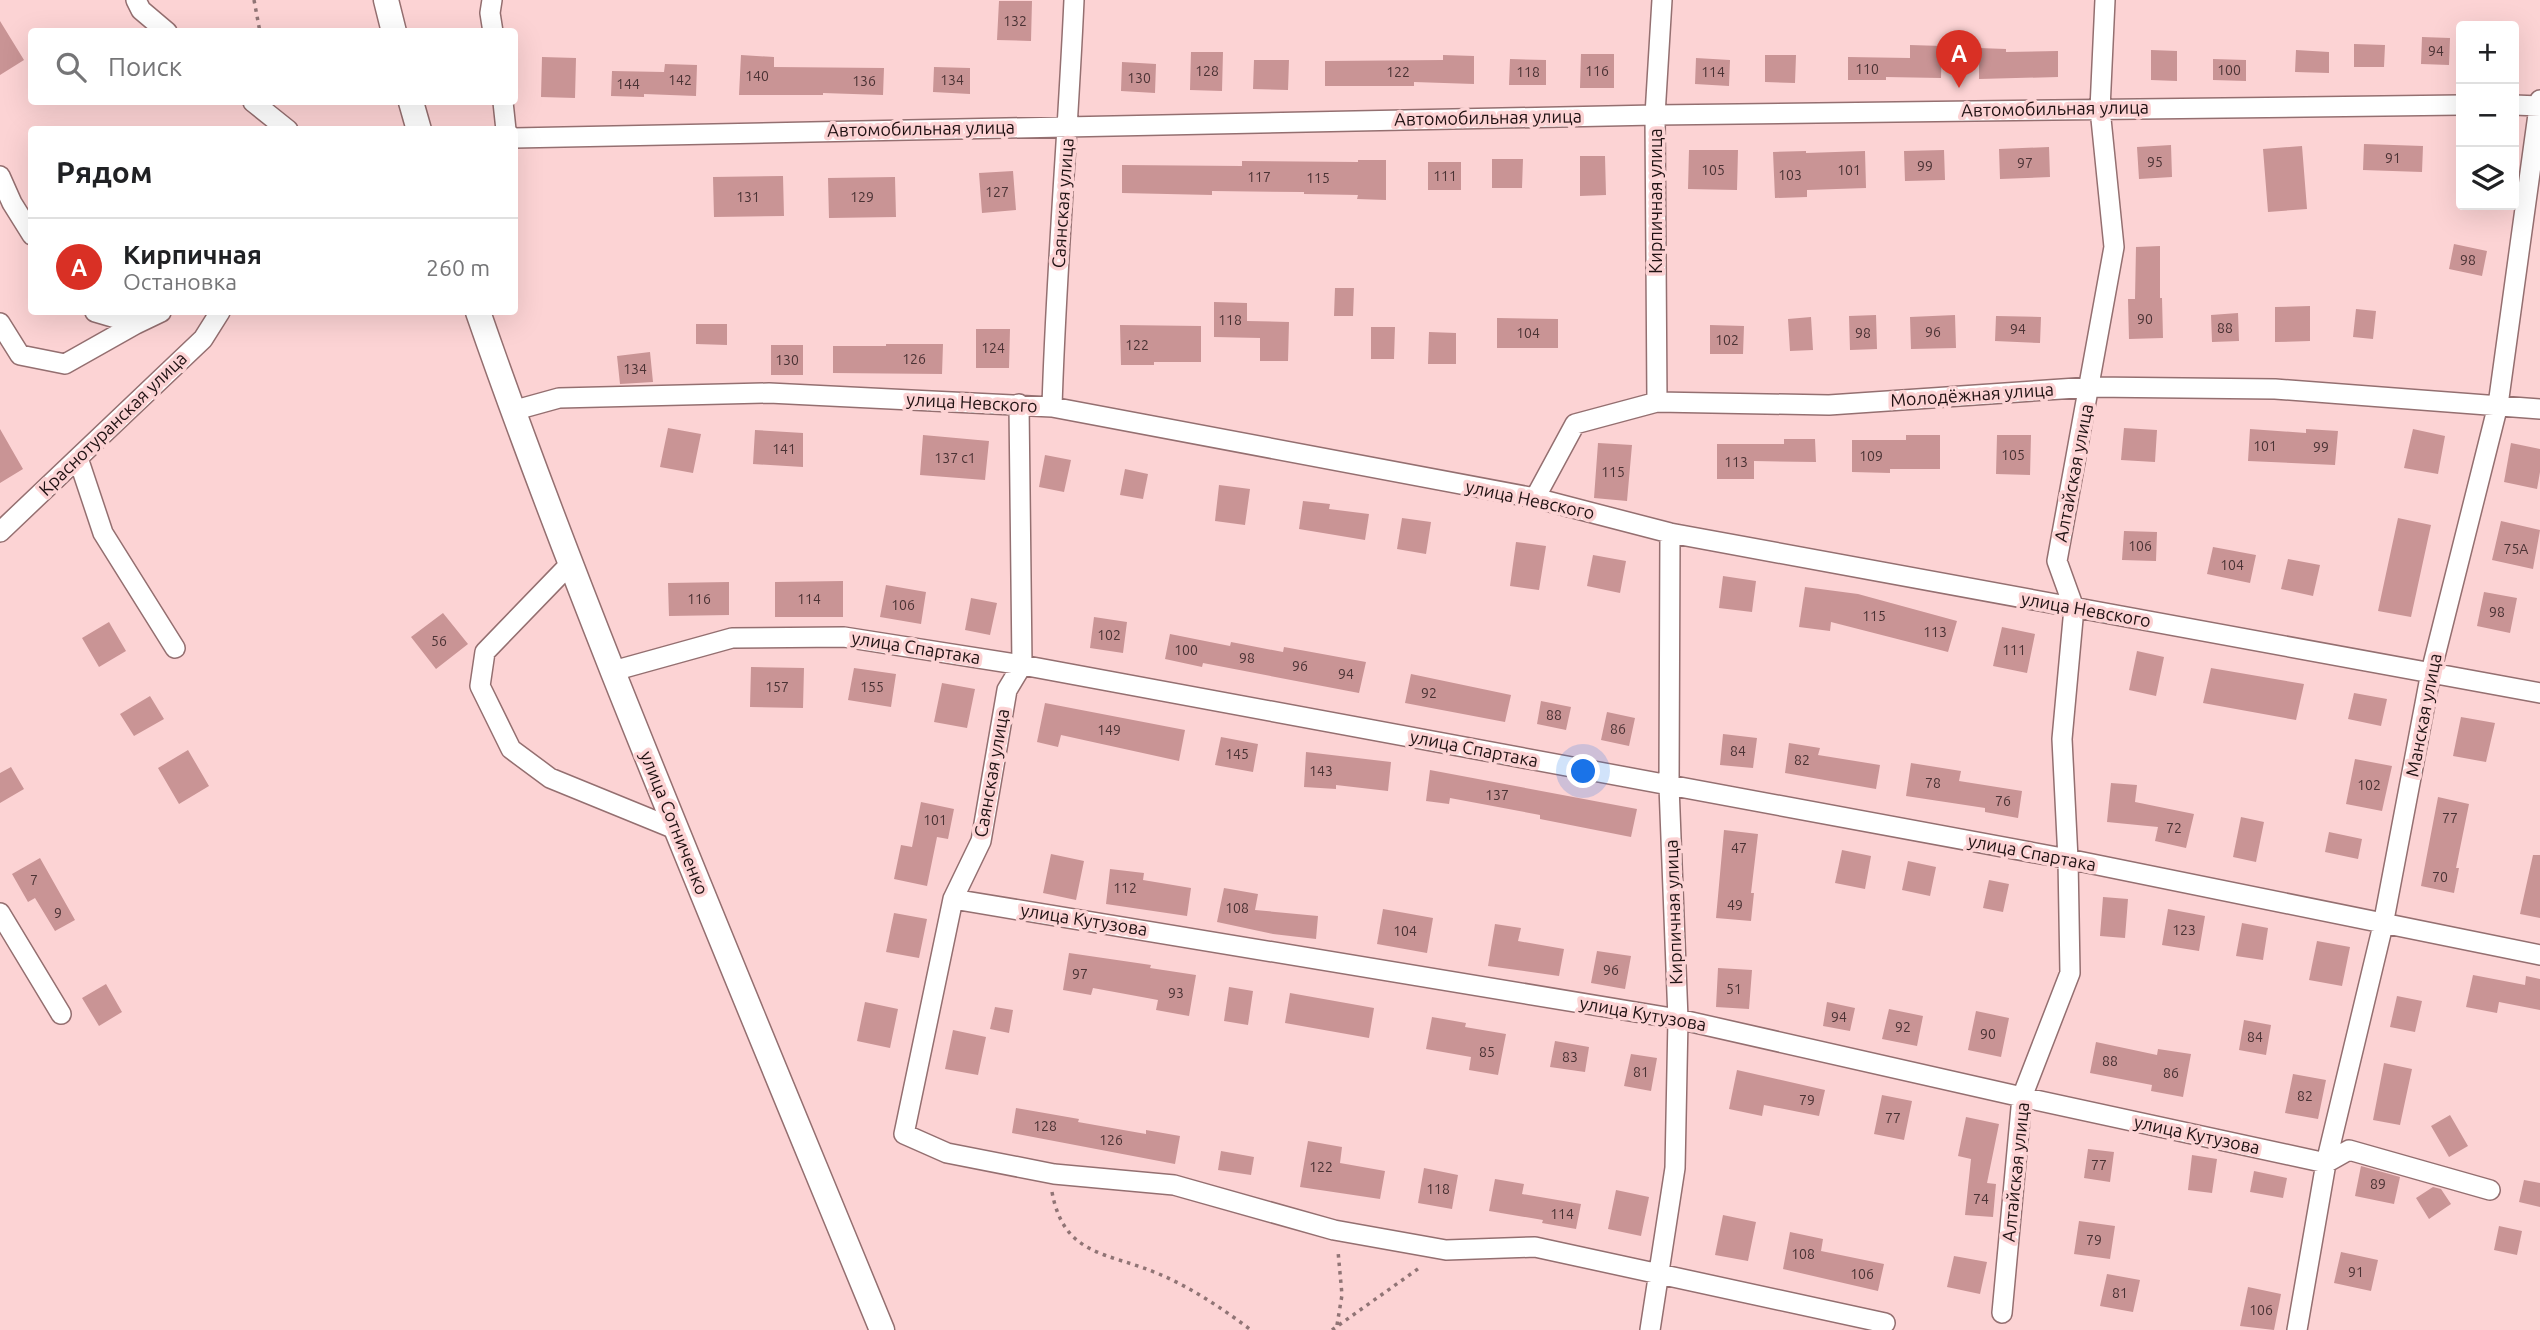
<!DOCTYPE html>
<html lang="ru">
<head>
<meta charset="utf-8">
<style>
  body { margin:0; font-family:Ubuntu,sans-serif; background:#f6f6f6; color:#202124 }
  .controls { position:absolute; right:21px; top:21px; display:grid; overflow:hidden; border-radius:7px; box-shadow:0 7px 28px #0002 }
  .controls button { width:63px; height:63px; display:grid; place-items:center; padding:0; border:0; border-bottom:2px solid #e0e0e0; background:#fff; color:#202124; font:35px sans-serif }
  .you { position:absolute; left:1584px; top:772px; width:24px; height:24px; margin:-18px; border:5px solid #fff; border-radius:50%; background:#1a73e8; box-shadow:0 0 0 10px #1a73e833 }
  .badge { display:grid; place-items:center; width:46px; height:46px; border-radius:50%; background:#d93025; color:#fff; font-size:23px; font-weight:700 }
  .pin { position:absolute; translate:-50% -58px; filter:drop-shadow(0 2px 4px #0008) }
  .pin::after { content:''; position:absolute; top:37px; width:24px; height:21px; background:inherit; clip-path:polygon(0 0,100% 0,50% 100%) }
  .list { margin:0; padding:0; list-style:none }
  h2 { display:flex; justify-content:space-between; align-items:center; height:91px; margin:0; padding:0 28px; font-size:30px }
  h2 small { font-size:23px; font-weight:400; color:#757577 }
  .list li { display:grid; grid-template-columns:46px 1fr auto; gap:21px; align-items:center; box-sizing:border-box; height:98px; padding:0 28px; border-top:2px solid #e0e0e0 }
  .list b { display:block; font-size:26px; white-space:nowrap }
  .list p { margin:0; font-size:23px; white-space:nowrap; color:#757577 }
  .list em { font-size:23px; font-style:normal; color:#757577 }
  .icon { flex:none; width:38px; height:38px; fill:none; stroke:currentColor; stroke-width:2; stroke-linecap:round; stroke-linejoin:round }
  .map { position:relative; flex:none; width:2540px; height:1330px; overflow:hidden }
  .search { position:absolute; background:#fff; box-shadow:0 7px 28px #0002; left:28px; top:28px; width:490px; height:77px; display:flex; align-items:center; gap:18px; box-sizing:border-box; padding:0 24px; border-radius:7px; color:#757577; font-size:26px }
  .panel { position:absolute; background:#fff; box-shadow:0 7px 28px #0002; left:28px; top:126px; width:490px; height:189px; border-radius:7px }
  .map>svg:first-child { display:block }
</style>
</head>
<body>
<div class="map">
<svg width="2540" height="1330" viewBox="0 0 2540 1330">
  <rect width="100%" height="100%" fill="#fcd3d4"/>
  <path fill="#c99495" d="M999 1H1032L1031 41 997 40Z
    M0 21 24 60 0 75Z
    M2422 37 2450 38 2449 65 2421 64Z
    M2354 44 2385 45 2384 67H2354Z
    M1910 45 1942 46 1941 78 1886 77V80H1848V57L1910 58Z
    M1979 48 2006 49V52L2058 51V77L1979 79Z
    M2151 50 2177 51V81L2151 80Z
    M2296 50 2329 52V73L2295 72Z
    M1191 52H1223L1222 91 1190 90Z
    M1581 54H1614V88H1580Z
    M741 55 774 57V67L884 68 883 95 823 93V95H739Z
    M1443 55 1474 56V84L1414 82V86H1325V61L1443 60Z
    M1765 55H1796L1795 83 1765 82Z
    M542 57 576 58 575 98 541 97Z
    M1696 58 1730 60 1729 86 1695 84Z
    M1510 59 1546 60V85H1509Z
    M2213 59 2246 60V81L2213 80Z
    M1254 60H1289L1288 90 1253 89Z
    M1122 62 1156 64 1155 93 1121 91Z
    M665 64 697 65 696 96 644 94V97L611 96 612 71 664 72Z
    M934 67 970 68V94L933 92Z
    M2364 144 2423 146 2422 172 2363 170Z
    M2171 145 2172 177 2139 179 2137 147Z
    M2302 146 2307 209 2268 212 2263 149Z
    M2049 147 2050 177 2000 179 1999 149Z
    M1689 150H1738L1737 190 1688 189Z
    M1944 150 1945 180 1905 181 1904 151Z
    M1806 151V153L1865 151 1866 188 1807 190V197L1775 198 1773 152Z
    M1580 156H1605L1606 195 1580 196Z
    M1492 159H1523L1522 188H1492Z
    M1358 160H1386V200L1357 199 1358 195 1304 194V192L1212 191V195L1122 193V165L1242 166V161L1358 162Z
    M1428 162H1461V190H1428Z
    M1013 171 1016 210 982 213 979 173Z
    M783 176 784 216 714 217 713 177Z
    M895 177 896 217 829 218 828 178Z
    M2454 244 2487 251 2482 276 2449 269Z
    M2160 246V298H2162L2163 338 2129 339 2128 299H2135L2136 247Z
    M1335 288H1354L1353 316H1334Z
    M1214 302 1247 303V321L1289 322 1288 361H1260V338L1214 337Z
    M2310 306V341L2275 342V307Z
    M2356 309 2376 311 2373 339 2353 337Z
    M2238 313 2239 341 2212 342 2211 315Z
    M1876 315 1877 349 1850 350 1849 316Z
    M1955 315 1956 348 1911 349 1910 317Z
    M1996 316 2041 317 2040 343 1995 341Z
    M1811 317 1813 350 1790 351 1788 319Z
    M1497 318 1558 319V348H1497Z
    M696 324H727V345L696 344Z
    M1120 325 1201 326V362H1154V365H1121Z
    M1710 325 1744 326 1743 354H1710Z
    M1371 327H1395L1394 359H1371Z
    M976 329H1010L1009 368H976Z
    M1429 332 1456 333V364H1428Z
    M886 344H943L942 374 833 373V346H886Z
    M771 345H803V375H771Z
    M650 352 653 382 620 384 617 356Z
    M668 428 701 434 693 473 660 467Z
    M2124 428 2157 430 2155 462 2121 460Z
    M0 429 23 469 0 483Z
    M2250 429 2306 433V429L2338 431 2335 465 2248 461Z
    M2413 429 2445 436 2438 474 2404 468Z
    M755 430 803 433V467L753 464Z
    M923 435 989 441 985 480 920 475Z
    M1906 435H1940V469H1890V473L1852 472V440H1906Z
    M1997 435H2031L2030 475 1996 474Z
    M1784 439H1815L1816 462 1754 461V479H1717V444H1784Z
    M1598 443 1632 445 1627 501 1594 498Z
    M2511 443 2540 449V472L2537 489 2504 482Z
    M1045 455 1071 460 1064 492 1039 487Z
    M1125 469 1148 474 1143 499 1120 495Z
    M1219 485 1250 489 1245 525 1215 521Z
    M1303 501 1330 504 1329 509 1369 514 1365 540 1299 529Z
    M1402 518 1431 522 1426 554 1397 549Z
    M2398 518 2431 525 2411 617 2378 611Z
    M2501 521 2540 530 2533 569 2492 560Z
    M2124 531 2157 532 2156 561 2122 560Z
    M1516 542 1546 546 1539 590 1510 586Z
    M2213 547 2256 555 2250 583 2207 574Z
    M1593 555 1626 561 1620 593 1587 586Z
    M2288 559 2320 565 2313 596 2281 589Z
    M1723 576 1756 581 1752 612 1719 608Z
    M843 581V617H775V582Z
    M729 582V615L669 616 668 583Z
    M886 585 926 592 921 624 880 617Z
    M1805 587 1858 594 1957 621 1948 652 1831 622 1830 631 1799 627Z
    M2484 592 2517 598 2510 633 2477 626Z
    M971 598 997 603 990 635 965 630Z
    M443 613 468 644 436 669 411 637Z
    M1094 617 1127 622 1123 653 1090 648Z
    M109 622 126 651 99 667 82 638Z
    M2002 627 2035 634 2027 673 1993 666Z
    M1170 634 1230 646 1231 642 1283 652 1284 647 1366 662 1359 693 1203 663 1202 667 1165 659Z
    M2137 651 2164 657 2156 696 2129 690Z
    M751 667 804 668 803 708 750 707Z
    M854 668 896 674 891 707 848 700Z
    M2211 668 2304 684 2296 720 2203 703Z
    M1411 674 1511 695 1505 722 1405 703Z
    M942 683 975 689 967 728 934 722Z
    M2354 693 2387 699 2381 726 2348 719Z
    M150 696 164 719 134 736 120 714Z
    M1541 701 1571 707 1566 730 1537 724Z
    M1045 703 1185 730 1179 761 1061 735 1058 747 1037 742Z
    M1607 712 1635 718 1629 746 1601 740Z
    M2461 717 2495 723 2486 762 2453 756Z
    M1723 734 1757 738 1753 768 1720 765Z
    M1221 737 1258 744 1253 772 1215 765Z
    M1789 743 1820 748 1818 755 1880 765 1876 789 1785 773Z
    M188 750 209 786 179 804 158 768Z
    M1306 752 1391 762 1388 791 1336 785V789L1304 787Z
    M2355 759 2392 766 2382 811 2346 804Z
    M1911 763 1961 771 1959 781 2022 791 2018 818 1985 812V808L1906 796Z
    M11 767 24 789 0 803V773Z
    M1430 770 1637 809 1631 837 1540 819V815L1450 798 1449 804 1426 801Z
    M2111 783 2137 785 2135 802 2194 814 2186 848 2155 841 2158 827 2107 822Z
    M2438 797 2469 804 2456 868H2459L2454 893 2421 886Z
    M921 802 954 809 948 839 937 837 927 886 894 879 901 845 912 847Z
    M2241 817 2264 822 2256 862 2233 857Z
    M1724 830 1758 834 1751 893H1754L1751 921 1716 918Z
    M2329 832 2362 839 2358 859 2325 852Z
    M1842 850 1871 856 1865 889 1835 883Z
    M1051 854 1084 861 1076 900 1043 893Z
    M2533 855H2540V918L2520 914Z
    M40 858 75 920 55 931 35 898 28 902 12 874Z
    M1908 861 1936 867 1930 896 1902 890Z
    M1110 869 1144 873 1143 880 1191 888 1187 916 1106 904Z
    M1989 880 2009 884 2003 912 1983 908Z
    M1224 888 1258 894 1255 910 1318 916 1316 939 1273 934 1217 922Z
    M2103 897 2128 899 2125 938 2100 936Z
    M1383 909 1433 918 1427 953 1377 944Z
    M2168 909 2205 916 2199 951 2162 945Z
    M894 913 927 919 919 958 886 952Z
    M2242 923 2268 928 2263 960 2236 956Z
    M1495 924 1521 928 1518 941 1564 949 1559 976 1488 966Z
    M2317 941 2350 947 2342 986 2309 980Z
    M1597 951 1631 956 1625 989 1591 983Z
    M1069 953 1151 965 1150 968 1196 975 1189 1016 1156 1010 1158 1000 1093 988 1091 995 1063 990Z
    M1718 968 1752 970 1749 1009 1716 1007Z
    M2473 975 2525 985 2526 976 2540 979V1010L2499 1002 2497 1013 2466 1007Z
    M106 984 122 1012 99 1026 82 998Z
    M1229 987 1253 991 1248 1025 1224 1021Z
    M1290 993 1374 1008 1369 1038 1285 1023Z
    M2397 996 2422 1001 2415 1032 2390 1027Z
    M865 1002 898 1009 890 1048 857 1041Z
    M1827 1002 1855 1008 1850 1031 1823 1026Z
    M995 1007 1013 1010 1009 1033 990 1029Z
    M1889 1009 1923 1016 1917 1046 1882 1039Z
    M1976 1011 2009 1018 2001 1057 1968 1050Z
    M1432 1017 1466 1023 1465 1027 1506 1034 1498 1075 1469 1070 1471 1057 1426 1049Z
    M2244 1020 2271 1025 2266 1055 2239 1050Z
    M953 1030 986 1037 978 1075 945 1069Z
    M1555 1041 1589 1047 1585 1072 1550 1067Z
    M2096 1042 2157 1055 2158 1049 2191 1054 2183 1097 2151 1091 2152 1085 2090 1073Z
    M1631 1054 1657 1058 1651 1091 1624 1086Z
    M2384 1063 2412 1069 2400 1125 2373 1120Z
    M1737 1070 1825 1090 1819 1116 1764 1105 1762 1116 1729 1109Z
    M2293 1074 2326 1080 2318 1119 2285 1113Z
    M1882 1095 1912 1101 1904 1140 1874 1134Z
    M1016 1108 1079 1119 1078 1122 1146 1134V1130L1180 1136 1175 1164 1012 1133Z
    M2450 1115 2468 1146 2449 1157 2431 1126Z
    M1966 1117 1999 1124 1987 1183 1996 1184 1993 1217 1965 1215 1971 1159 1958 1156Z
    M1308 1141 1342 1147 1340 1163 1385 1171 1380 1199 1300 1187Z
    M2088 1149 2114 1152 2110 1182 2084 1178Z
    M1221 1151 1254 1157 1251 1175 1218 1170Z
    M2192 1155 2217 1159 2212 1193 2188 1190Z
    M2361 1166 2400 1177 2394 1204 2355 1196Z
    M1424 1168 1458 1175 1452 1209 1418 1203Z
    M2254 1171 2287 1178 2283 1198 2250 1192Z
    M1495 1179 1524 1184 1522 1194 1581 1204 1576 1229 1542 1223 1543 1220 1489 1211Z
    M2524 1180 2540 1183V1207L2519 1202Z
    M2433 1187 2441 1189 2451 1204 2429 1219 2416 1198Z
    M1616 1190 1649 1197 1641 1236 1608 1229Z
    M1723 1215 1756 1222 1748 1261 1715 1255Z
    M2079 1221 2115 1226 2110 1259 2074 1254Z
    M2499 1226 2522 1231 2517 1255 2494 1250Z
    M1790 1232 1823 1239 1821 1251 1884 1264 1878 1291 1783 1269Z
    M2341 1252 2378 1260 2371 1291 2334 1283Z
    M1954 1256 1987 1262 1980 1294 1947 1287Z
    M2107 1274 2140 1280 2133 1312 2100 1306Z
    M2248 1287 2281 1294 2274 1330 2240 1326Z"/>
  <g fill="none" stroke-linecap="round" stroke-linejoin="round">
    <defs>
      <path id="minor" d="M136 0 141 10 167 32
        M492 0 490 13 493 32
        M253 102 288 130
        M503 102 506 130
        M2514 105 2540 106
        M514 138 1655 115 2461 105
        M0 176 12 203 32 235
        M95 312 136 324 161 312
        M0 323 20 355 65 364 136 324
        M1657 402 1655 115 1662 0
        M1019 404 1022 665 1007 690 981 841 953 899 904 1134 947 1153 1054 1174 1174 1185 1334 1230 1446 1250 1535 1247 1885 1323
        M1052 407C1056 271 1068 136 1074 0
        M512 411 559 398 769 393 1052 407 1535 498 1670 533 2540 693
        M78 458 103 533 175 648
        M1535 498 1575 424 1657 402 1829 405 2091 387 2275 389 2540 409
        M0 532 203 339 220 312
        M570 564 485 652 480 686 511 749 550 778 675 829
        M613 671 732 638 844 637 1022 665 2068 859 2540 955
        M953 899 1678 1019 2022 1097 2326 1163 2349 1150 2490 1190
        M0 913 61 1014
        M2002 1313 2022 1097 2070 973 2068 859 2062 739 2074 608 2057 561 2114 247 2100 109 2105 0
        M1650 1330 1675 1168 1678 1019 1669 786 1670 533
        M2297 1330 2326 1163 2383 925 2431 672 2498 405 2540 100"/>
      <path id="major" d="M386 0 394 32
        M411 102 419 130
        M478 312C520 433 566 553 613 672 701 893 792 1111 882 1330"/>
    </defs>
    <use href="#minor" stroke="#946f70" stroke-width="22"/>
    <use href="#major" stroke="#946f70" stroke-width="27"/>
    <path stroke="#907475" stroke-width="3.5" stroke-dasharray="3.5 5" stroke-linecap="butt" d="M254 0 260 32
      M1052 1192C1064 1257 1108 1252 1159 1274 1192 1288 1223 1309 1251 1330
      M1337 1325 1342 1295 1338 1251
      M1332 1330 1422 1266"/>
    <use href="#minor" stroke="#fff" stroke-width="19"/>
    <use href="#major" stroke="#fff" stroke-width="24"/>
  </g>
  <g text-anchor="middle" stroke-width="7" stroke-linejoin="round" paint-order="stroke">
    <g font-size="14" fill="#4a3234">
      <text x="1015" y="26">132</text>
      <text x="2436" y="56">94</text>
      <text x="1867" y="74">110</text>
      <text x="2229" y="75">100</text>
      <text x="1207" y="76">128</text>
      <text x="1597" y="76">116</text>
      <text x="1398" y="77">122</text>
      <text x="1528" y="77">118</text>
      <text x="1713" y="77">114</text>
      <text x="757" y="81">140</text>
      <text x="1139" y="83">130</text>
      <text x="680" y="85">142</text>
      <text x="952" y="85">134</text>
      <text x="864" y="86">136</text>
      <text x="628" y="89">144</text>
      <text x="2393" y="163">91</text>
      <text x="2155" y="167">95</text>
      <text x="2025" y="168">97</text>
      <text x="1925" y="171">99</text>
      <text x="1713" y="175">105</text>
      <text x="1849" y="175">101</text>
      <text x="1790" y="180">103</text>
      <text x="1445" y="181">111</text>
      <text x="1259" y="182">117</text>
      <text x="1318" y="183">115</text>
      <text x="997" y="197">127</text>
      <text x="748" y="202">131</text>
      <text x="862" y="202">129</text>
      <text x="2468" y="265">98</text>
      <text x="2145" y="324">90</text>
      <text x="1230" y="325">118</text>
      <text x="2225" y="333">88</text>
      <text x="2018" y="334">94</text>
      <text x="1933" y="337">96</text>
      <text x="1528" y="338">104</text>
      <text x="1863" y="338">98</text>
      <text x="1727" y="345">102</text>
      <text x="1137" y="350">122</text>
      <text x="993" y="353">124</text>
      <text x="914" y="364">126</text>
      <text x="787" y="365">130</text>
      <text x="635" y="374">134</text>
      <text x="2265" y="451">101</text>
      <text x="2321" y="452">99</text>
      <text x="784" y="454">141</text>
      <text x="2013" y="460">105</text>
      <text x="1871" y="461">109</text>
      <text x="955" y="463">137 с1</text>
      <text x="1736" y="467">113</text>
      <text x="1613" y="477">115</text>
      <text x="2140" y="551">106</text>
      <text x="2516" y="554">75А</text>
      <text x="2232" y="570">104</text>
      <text x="699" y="604">116</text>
      <text x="809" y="604">114</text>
      <text x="903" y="610">106</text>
      <text x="2497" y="617">98</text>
      <text x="1874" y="621">115</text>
      <text x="1935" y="637">113</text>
      <text x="1109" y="640">102</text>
      <text x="439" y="646">56</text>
      <text x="1186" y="655">100</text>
      <text x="2014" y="655">111</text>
      <text x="1247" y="663">98</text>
      <text x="1300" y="671">96</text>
      <text x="1346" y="679">94</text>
      <text x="777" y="692">157</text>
      <text x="872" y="692">155</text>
      <text x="1429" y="698">92</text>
      <text x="1554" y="720">88</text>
      <text x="1618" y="734">86</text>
      <text x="1109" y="735">149</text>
      <text x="1738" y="756">84</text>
      <text x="1237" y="759">145</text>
      <text x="1802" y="765">82</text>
      <text x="1321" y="776">143</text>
      <text x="1933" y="788">78</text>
      <text x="2369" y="790">102</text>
      <text x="1497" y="800">137</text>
      <text x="2003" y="806">76</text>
      <text x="2450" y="823">77</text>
      <text x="935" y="825">101</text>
      <text x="2174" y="833">72</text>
      <text x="1739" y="853">47</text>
      <text x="2440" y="882">70</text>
      <text x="34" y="885">7</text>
      <text x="1125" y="893">112</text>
      <text x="1735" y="910">49</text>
      <text x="1237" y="913">108</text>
      <text x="58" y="918">9</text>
      <text x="2184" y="935">123</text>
      <text x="1405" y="936">104</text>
      <text x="1611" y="975">96</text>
      <text x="1080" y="979">97</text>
      <text x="1734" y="994">51</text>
      <text x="1176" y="998">93</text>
      <text x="1839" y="1022">94</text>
      <text x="1903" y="1032">92</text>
      <text x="1988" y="1039">90</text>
      <text x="2255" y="1042">84</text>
      <text x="1487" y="1057">85</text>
      <text x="1570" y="1062">83</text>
      <text x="2110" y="1066">88</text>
      <text x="1641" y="1077">81</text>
      <text x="2171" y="1078">86</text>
      <text x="2305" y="1101">82</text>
      <text x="1807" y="1105">79</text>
      <text x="1893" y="1123">77</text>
      <text x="1045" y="1131">128</text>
      <text x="1111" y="1145">126</text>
      <text x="2099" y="1170">77</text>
      <text x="1321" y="1172">122</text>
      <text x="2378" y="1189">89</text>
      <text x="1438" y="1194">118</text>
      <text x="1981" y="1204">74</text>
      <text x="1562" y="1219">114</text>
      <text x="2094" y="1245">79</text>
      <text x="1803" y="1259">108</text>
      <text x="2356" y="1277">91</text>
      <text x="1862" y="1279">106</text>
      <text x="2120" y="1298">81</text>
      <text x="2261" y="1315">106</text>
    </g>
    <g font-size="18" fill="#201213" stroke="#fcd3d4">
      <text transform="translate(2055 109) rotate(-1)" y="6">Автомобильная улица</text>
      <text transform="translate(1488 118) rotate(-1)" y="6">Автомобильная улица</text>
      <text transform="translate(921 129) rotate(-1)" y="6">Автомобильная улица</text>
      <text transform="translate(1656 201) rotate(-90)" y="6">Кирпичная улица</text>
      <text transform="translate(1063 203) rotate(-86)" y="6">Саянская улица</text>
      <text transform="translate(1972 395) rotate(-4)" y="6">Молодёжная улица</text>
      <text transform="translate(972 403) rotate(3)" y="6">улица Невского</text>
      <text transform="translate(113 424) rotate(-44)" y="6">Краснотуранская улица</text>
      <text transform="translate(2074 473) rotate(-79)" y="6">Алтайская улица</text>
      <text transform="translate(1530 500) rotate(12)" y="6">улица Невского</text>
      <text transform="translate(2086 610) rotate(10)" y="6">улица Невского</text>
      <text transform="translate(916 648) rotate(9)" y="6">улица Спартака</text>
      <text transform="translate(2424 715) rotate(-79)" y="6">Манская улица</text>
      <text transform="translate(1474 749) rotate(11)" y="6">улица Спартака</text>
      <text transform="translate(992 773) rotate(-80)" y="6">Саянская улица</text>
      <text transform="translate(674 823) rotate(68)" y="6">улица Сотниченко</text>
      <text transform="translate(2032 853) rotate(11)" y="6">улица Спартака</text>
      <text transform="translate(1674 912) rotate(-92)" y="6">Кирпичная улица</text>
      <text transform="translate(1084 920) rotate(9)" y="6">улица Кутузова</text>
      <text transform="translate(1643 1014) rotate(10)" y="6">улица Кутузова</text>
      <text transform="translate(2197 1135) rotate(12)" y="6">улица Кутузова</text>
      <text transform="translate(2016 1172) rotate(-84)" y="6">Алтайская улица</text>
    </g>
  </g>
</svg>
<div class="controls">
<button>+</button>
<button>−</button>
<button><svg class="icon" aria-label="layers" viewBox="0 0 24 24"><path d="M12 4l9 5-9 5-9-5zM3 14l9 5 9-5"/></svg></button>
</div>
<div class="you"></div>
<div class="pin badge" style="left:1959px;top:88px">A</div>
<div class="search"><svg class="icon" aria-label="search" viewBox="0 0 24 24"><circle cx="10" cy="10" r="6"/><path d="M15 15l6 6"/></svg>Поиск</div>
<section class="panel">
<h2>Рядом<small></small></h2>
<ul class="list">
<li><span class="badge">A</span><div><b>Кирпичная</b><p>Остановка</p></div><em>260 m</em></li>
</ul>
</section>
</div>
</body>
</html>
